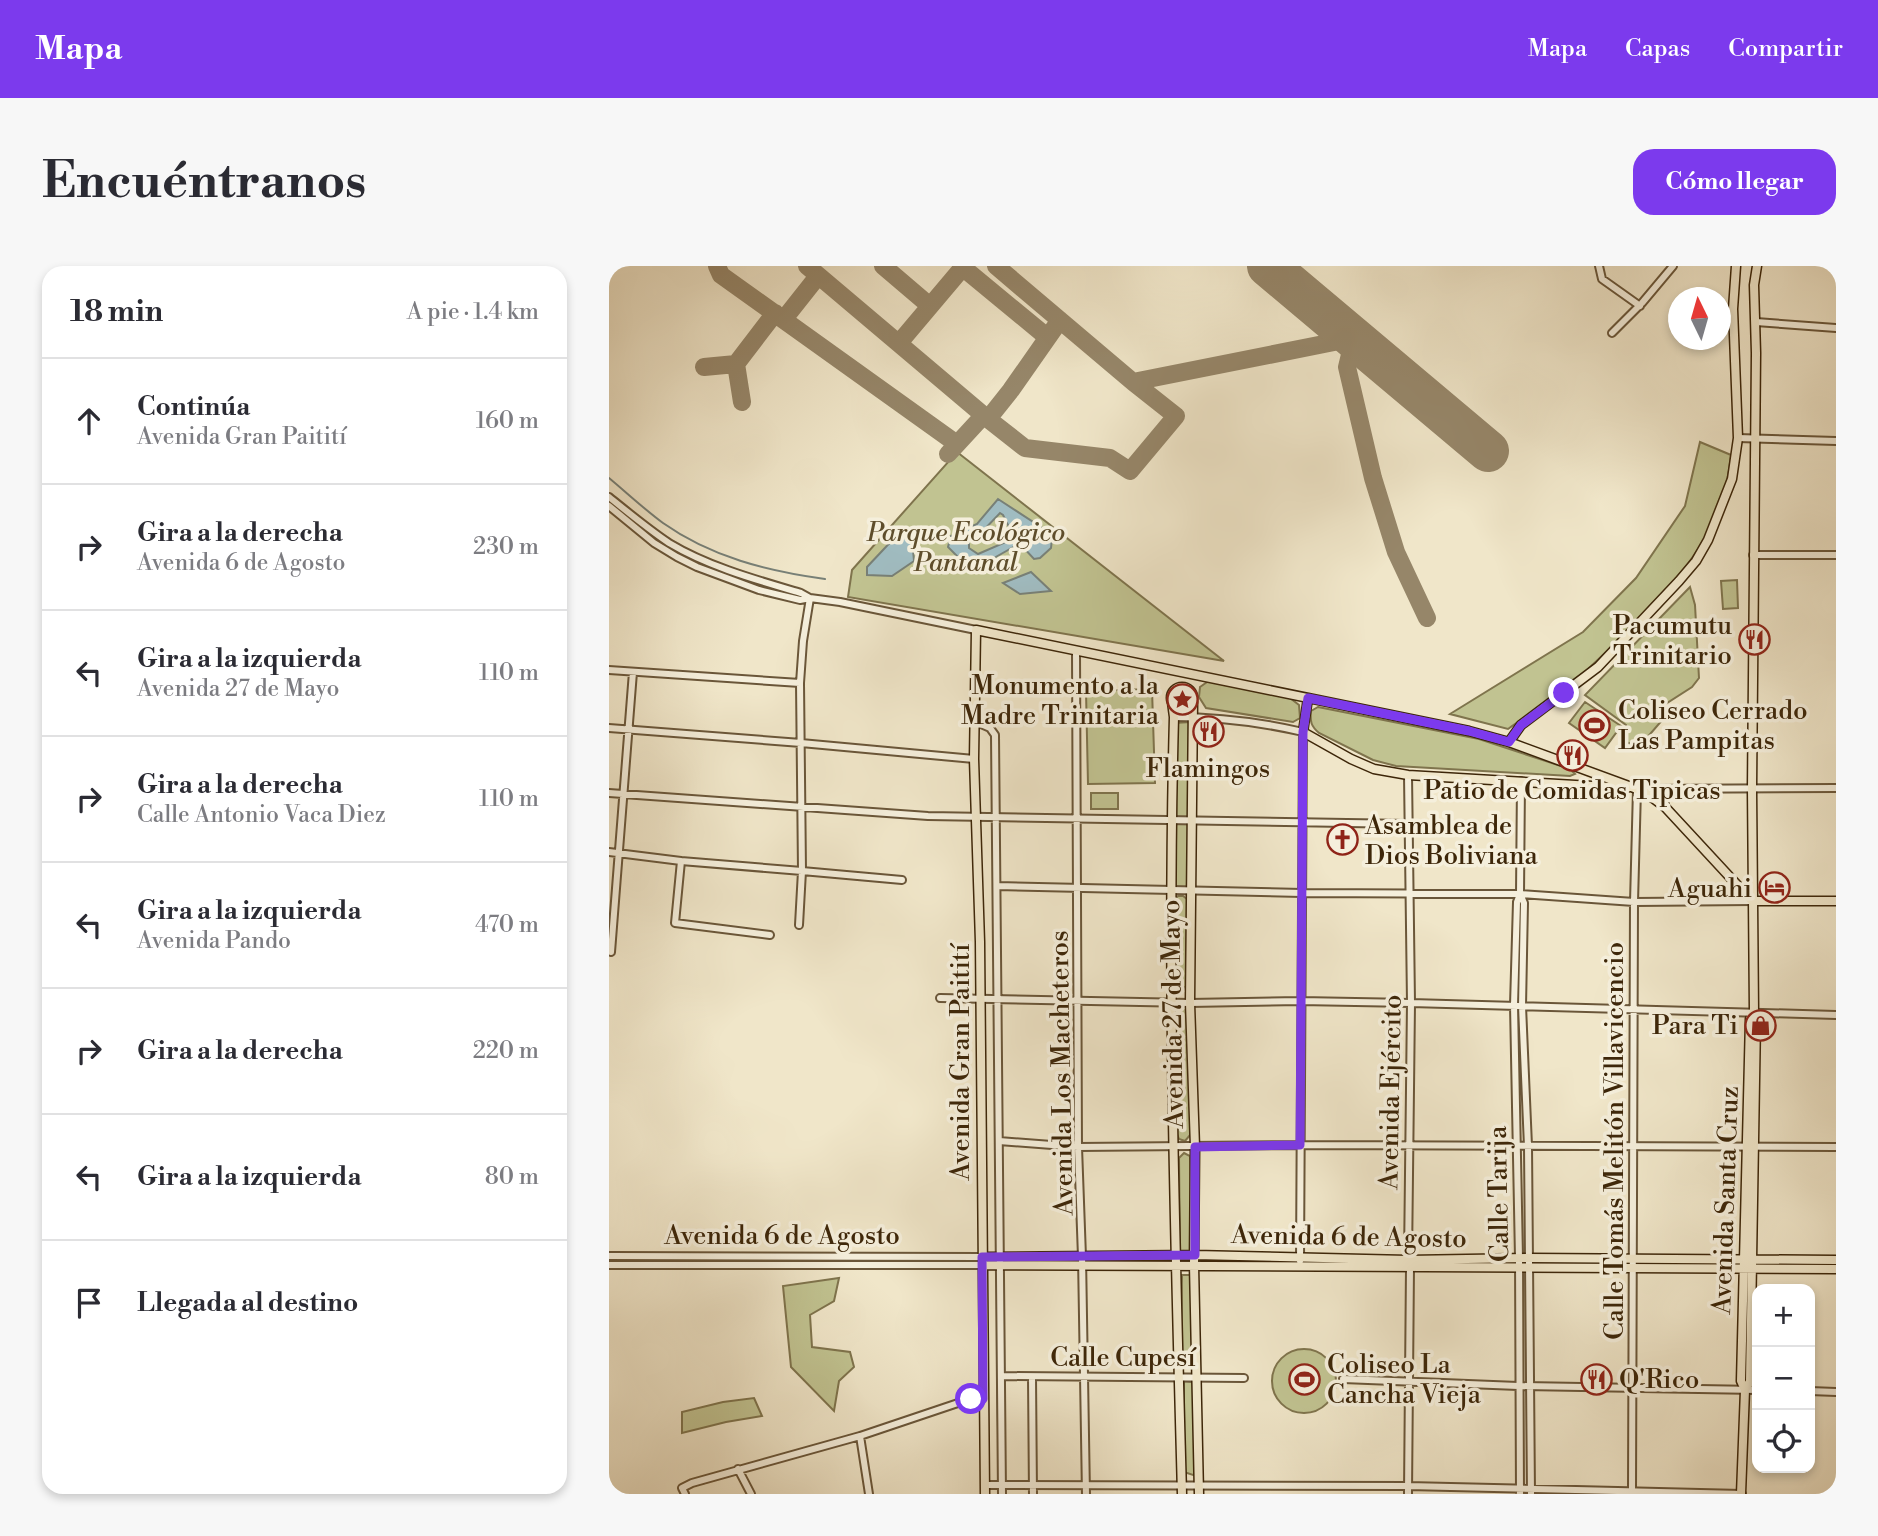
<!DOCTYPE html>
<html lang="es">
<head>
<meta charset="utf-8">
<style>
  body { margin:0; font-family:"Libre Bodoni",serif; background:#f7f7f7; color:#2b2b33 }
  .controls { position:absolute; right:21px; bottom:21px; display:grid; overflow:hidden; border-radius:14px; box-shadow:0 4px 10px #0003 }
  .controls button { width:63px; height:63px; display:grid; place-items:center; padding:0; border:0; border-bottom:2px solid #e1e1e2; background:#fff; color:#2b2b33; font:35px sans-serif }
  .compass { position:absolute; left:1059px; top:21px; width:63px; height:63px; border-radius:50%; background:#fff; box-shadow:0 4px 10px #0003; rotate:355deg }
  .stop { position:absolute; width:21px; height:21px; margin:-16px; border:5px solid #7c3aed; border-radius:50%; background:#fff }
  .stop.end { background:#7c3aed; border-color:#fff; box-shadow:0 2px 7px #0008 }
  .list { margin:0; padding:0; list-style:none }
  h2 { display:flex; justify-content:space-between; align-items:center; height:91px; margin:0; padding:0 28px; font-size:30px }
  h2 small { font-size:23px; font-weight:400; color:#7c7c81 }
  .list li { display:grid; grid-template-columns:46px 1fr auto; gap:21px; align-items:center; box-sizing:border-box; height:126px; padding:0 28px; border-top:2px solid #e1e1e2 }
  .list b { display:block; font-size:26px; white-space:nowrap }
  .list p { margin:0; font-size:23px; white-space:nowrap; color:#7c7c81 }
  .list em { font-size:23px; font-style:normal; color:#7c7c81 }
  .icon { flex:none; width:38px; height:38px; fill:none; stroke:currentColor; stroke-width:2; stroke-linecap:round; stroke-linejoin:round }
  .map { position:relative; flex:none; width:1227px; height:1228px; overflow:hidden; border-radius:21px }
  header { display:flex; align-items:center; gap:42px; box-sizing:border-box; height:98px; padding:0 35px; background:#7c3aed; color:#fff }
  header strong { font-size:33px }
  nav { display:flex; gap:38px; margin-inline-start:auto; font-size:24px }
  .intro { display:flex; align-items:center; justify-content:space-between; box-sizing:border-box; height:168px; padding:0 42px }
  h1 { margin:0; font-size:49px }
  .button { padding:18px 32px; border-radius:21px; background:#7c3aed; color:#fff; font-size:24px; font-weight:700 }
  main { display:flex; gap:42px; padding:0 42px }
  aside { flex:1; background:#fff; border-radius:21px; box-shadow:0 4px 10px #0003 }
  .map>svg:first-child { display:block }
</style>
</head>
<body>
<header>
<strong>Mapa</strong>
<nav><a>Mapa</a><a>Capas</a><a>Compartir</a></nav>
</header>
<div class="intro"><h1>Encuéntranos</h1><a class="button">Cómo llegar</a></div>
<main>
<aside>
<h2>18 min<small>A pie · 1.4 km</small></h2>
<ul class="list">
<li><svg class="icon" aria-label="ahead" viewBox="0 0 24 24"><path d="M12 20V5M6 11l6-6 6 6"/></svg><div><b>Continúa</b><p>Avenida Gran Paitití</p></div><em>160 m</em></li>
<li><svg class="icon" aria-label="right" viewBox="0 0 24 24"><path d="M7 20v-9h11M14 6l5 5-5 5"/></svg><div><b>Gira a la derecha</b><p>Avenida 6 de Agosto</p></div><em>230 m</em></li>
<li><svg class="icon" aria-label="left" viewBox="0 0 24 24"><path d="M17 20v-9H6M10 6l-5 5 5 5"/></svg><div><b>Gira a la izquierda</b><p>Avenida 27 de Mayo</p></div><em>110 m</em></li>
<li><svg class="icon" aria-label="right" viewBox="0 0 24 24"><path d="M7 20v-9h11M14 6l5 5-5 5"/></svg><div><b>Gira a la derecha</b><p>Calle Antonio Vaca Diez</p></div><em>110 m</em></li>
<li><svg class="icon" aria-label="left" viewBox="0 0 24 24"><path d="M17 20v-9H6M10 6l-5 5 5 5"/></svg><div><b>Gira a la izquierda</b><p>Avenida Pando</p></div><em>470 m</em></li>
<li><svg class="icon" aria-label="right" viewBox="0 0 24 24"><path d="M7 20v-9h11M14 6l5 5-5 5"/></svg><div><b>Gira a la derecha</b></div><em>220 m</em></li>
<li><svg class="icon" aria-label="left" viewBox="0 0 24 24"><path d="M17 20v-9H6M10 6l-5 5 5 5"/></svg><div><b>Gira a la izquierda</b></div><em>80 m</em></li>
<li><svg class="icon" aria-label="arrive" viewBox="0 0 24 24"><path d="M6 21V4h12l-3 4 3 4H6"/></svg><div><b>Llegada al destino</b></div></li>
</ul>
</aside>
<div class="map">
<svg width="1227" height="1228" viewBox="0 0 1227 1228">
  <rect width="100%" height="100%" fill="#f0e6c9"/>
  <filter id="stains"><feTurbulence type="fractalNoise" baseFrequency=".00286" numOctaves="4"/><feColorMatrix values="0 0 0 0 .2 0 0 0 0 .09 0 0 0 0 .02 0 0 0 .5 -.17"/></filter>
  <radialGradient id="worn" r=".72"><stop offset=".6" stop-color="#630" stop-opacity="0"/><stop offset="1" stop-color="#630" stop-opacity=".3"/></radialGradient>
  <path fill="#c1c391" stroke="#7f744d" stroke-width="2" d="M1091 176 1122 189C1115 263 1073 311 1023 360 1000 383 977 407 952 426 935 439 917 450 899 463L841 448 974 366 1027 312 1076 240Z
    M348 186 615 395 239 331 243 304Z
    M1128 314 1129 342 1114 343 1112 315Z
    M1081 321 1086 339 1090 412 1083 421 1052 441 1055 452 1030 481 1017 476V459L976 429Z
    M601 414 681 432 690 439 691 452 684 456 597 442 590 431 591 421Z
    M543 423 546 517 479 518 477 425Z
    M976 436 1012 460 996 482 960 457Z
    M709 441 870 473 961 503 966 508 961 510 787 500 764 494 710 467C702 460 701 456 702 445Z
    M582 456 580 552 565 551V457Z
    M482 527H509V543H482Z
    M565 557H581L579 622H565Z
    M569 630H574L578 633 577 720 574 725H568L564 721 565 634Z
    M570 740 579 741 582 868 576 875 570 873 568 868 567 745Z
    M575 887 581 890 583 986H571L570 892Z
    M573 1009H582L586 1095 583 1097 572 1095Z
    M230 1012 225 1035 201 1049 203 1081 241 1086 245 1101 230 1115 225 1145 182 1101 174 1020Z
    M663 1115a32 32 0 1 1 64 0a32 32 0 1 1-64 0Z
    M575 1115 585 1116 587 1207 584 1209 575 1206Z
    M145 1132 153 1150 117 1156 73 1167V1146L114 1136Z"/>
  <path fill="#a0bcc1" stroke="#788077" stroke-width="2" fill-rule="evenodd" d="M389 233 438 265 443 273 442 282 431 292 425 293 413 280 408 279 362 305 353 303 350 292 339 281 342 270 368 258ZM391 247 394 249 404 269 397 276 369 288 360 282V274L370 269Z
    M299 266 303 273 305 295 283 310 258 309V301L290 267Z
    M422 306 442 325 411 328 394 317Z"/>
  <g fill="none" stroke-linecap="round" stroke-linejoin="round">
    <path stroke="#788077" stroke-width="2" d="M0 212C18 227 35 243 54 257 102 291 158 305 216 313
      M388 1112 390 1216
      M390 1223V1228"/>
    <path stroke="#968669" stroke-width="18" d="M108 0 112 9 348 178
      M198 0 379 153 402 124 451 54
      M274 0 321 40
      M352 0 438 71
      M387 0 524 116 745 72 738 101 764 212 787 286 818 352
      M175 53 209 10
      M290 77 355 0
      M127 98 133 136
      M95 101 127 98 166 47
      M379 153 416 182 501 192 521 205 567 150 524 116
      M339 188 374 150"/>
    <path stroke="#968669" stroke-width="42" d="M659 0 879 185"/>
    <defs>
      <path id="minor" d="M990 0 993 13 1031 40
        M1147 56 1227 62
        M1003 67 1033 37 1064 0
        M1129 172 1227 175
        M0 231C20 247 39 263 60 277 100 301 148 314 192 327L201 332
        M0 240 45 277 68 291 88 301 150 324 191 334 201 332 231 336 367 364
        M1144 289H1227
        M201 332 194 375 191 417 193 605 293 614
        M467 385 469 881 473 991 477 1228
        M0 404 191 417
        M565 451C608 451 651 456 694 466L691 995
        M365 455 381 462 386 469 393 1228
        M0 462 192 477 365 493
        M912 515 911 628 915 637 913 740 919 880 922 1228
        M0 527 319 550 800 558
        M1056 541V528L1064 524
        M0 586 72 595 66 657 161 669
        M72 595 193 605 190 659
        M388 620 693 627 911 628 1025 636 1143 635
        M2 686 24 406
        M331 732 581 737 691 735 802 737 1227 749
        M390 875 469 881 691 879 1227 881
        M0 990 373 991
        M0 999H373
        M392 1110 635 1112
        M423 1111 424 1228
        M734 1113 909 1120 1148 1124
        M1201 1125 1227 1126
        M129 1203 142 1228
        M376 1219 799 1220 1133 1228
        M76 1228 73 1222 83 1217 251 1170
        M260 1228 251 1170 355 1135 374 1133
        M799 1228 801 1001 799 994 802 737 799 509
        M911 1228 910 992 905 739 908 636 911 628
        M1023 1228 1025 636 1028 523 1227 522"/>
      <path id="major" d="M562 432a11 11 0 1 1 22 0a11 11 0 1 1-22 0Z
        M699 432 694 466 742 493 765 503 799 509 1018 522
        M584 435 581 737 586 881 585 999 590 1228
        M563 436 565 451C558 710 566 969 573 1228
        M900 476 912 459 989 401 1070 315 1087 295 1099 274 1123 213 1129 172 1124 43 1127 0
        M1145 746 1141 753 1132 1115 1136 1124 1141 1116 1147 754 1145 746 1143 523 1147 87 1145 19 1148 0
        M373 991 586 989 799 994 921 992 1227 994
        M373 999 1227 1003
        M376 1228 371 676 365 493 367 364 860 465 900 476 1036 526 1056 541 1143 635H1227
        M1132 1228 1136 1124"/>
    </defs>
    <use href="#minor" stroke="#6a5639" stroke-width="10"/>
    <use href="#major" stroke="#3d2609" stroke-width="11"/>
    <use href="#minor" stroke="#f5efdc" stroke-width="6"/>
    <use href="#major" stroke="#f0e6c9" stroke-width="8"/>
  </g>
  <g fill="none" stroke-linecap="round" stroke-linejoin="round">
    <path stroke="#7c3aed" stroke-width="9" d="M362 1133H374L373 991 586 989V881L691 879 694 466 699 432 860 465 900 476 912 459 955 427"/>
  </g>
  <defs>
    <symbol id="restaurant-ring" viewBox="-11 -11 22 22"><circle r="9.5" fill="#f5efdc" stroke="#8f2418" stroke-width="1.5"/><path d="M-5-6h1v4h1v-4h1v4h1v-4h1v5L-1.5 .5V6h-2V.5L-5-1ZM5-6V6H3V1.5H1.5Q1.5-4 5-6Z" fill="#8f2418"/></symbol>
    <symbol id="sight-ring" viewBox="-11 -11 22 22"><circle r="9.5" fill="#f5efdc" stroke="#8f2418" stroke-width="1.5"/><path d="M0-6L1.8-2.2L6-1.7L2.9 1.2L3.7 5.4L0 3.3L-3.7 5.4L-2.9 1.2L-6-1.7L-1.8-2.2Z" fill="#8f2418"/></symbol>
    <symbol id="stadium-ring" viewBox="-11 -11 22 22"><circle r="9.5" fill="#f5efdc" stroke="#8f2418" stroke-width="1.5"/><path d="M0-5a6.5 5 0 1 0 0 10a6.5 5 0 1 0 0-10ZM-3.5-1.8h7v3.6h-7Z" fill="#8f2418"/></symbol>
    <symbol id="church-ring" viewBox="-11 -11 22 22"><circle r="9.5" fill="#f5efdc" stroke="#8f2418" stroke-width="1.5"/><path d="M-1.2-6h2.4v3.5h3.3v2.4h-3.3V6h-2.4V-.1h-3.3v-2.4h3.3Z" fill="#8f2418"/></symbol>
    <symbol id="hotel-ring" viewBox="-11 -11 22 22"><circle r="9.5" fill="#f5efdc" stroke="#8f2418" stroke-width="1.5"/><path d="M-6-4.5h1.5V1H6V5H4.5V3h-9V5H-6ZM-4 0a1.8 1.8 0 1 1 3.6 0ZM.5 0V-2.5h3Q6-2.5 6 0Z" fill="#8f2418"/></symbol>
    <symbol id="shop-ring" viewBox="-11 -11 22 22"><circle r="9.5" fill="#f5efdc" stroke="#8f2418" stroke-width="1.5"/><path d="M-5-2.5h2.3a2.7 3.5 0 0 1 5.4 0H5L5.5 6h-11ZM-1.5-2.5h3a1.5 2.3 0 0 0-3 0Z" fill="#8f2418"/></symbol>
  </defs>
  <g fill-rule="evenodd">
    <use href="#restaurant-ring" x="1128" y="356" width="35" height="35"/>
    <use href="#sight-ring" x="556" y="416" width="35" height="35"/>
    <use href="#stadium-ring" x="968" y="442" width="35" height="35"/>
    <use href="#restaurant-ring" x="582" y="448" width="35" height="35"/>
    <use href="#restaurant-ring" x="946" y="472" width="35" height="35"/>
    <use href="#church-ring" x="716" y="556" width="35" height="35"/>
    <use href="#hotel-ring" x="1148" y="604" width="35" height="35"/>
    <use href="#shop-ring" x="1134" y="742" width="35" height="35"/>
    <use href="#stadium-ring" x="678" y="1096" width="35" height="35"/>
    <use href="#restaurant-ring" x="970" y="1096" width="35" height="35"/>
  </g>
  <g text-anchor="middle" stroke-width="7" stroke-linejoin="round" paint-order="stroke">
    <g font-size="26" font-style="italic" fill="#5e4d2b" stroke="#f5efdc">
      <text x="357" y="275">Parque Ecológico<tspan x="357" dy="30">Pantanal</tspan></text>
    </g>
    <g font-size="26" fill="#3d2609" stroke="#f5efdc" text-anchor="end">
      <text x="1123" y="368">Pacumutu<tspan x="1123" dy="30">Trinitario</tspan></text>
      <text x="550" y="428">Monumento a la<tspan x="550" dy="30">Madre Trinitaria</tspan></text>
      <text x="1009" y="453" text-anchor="start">Coliseo Cerrado<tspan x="1009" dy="30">Las Pampitas</tspan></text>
      <text x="599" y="511" text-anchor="middle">Flamingos</text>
      <text x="963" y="533" text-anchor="middle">Patio de Comidas Tipicas</text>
      <text x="756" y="568" text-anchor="start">Asamblea de<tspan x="756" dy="30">Dios Boliviana</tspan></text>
      <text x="1143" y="631">Aguahi</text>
      <text x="1129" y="768">Para Ti</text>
      <text x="718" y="1107" text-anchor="start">Coliseo La<tspan x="718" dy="30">Cancha Vieja</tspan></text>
      <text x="1010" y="1122" text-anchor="start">Q'Rico</text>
    </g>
    <g font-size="26" fill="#3d2609" stroke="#f5efdc">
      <text transform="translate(563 748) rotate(-91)" y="9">Avenida 27 de Mayo</text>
      <text transform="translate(351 796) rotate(-90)" y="9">Avenida Gran Paitití</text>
      <text transform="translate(452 807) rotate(-91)" y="9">Avenida Los Macheteros</text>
      <text transform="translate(781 826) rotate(-89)" y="9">Avenida Ejército</text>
      <text transform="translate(1005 875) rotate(-90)" y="9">Calle Tomás Melitón Villavicencio</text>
      <text transform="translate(889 928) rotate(-91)" y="9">Calle Tarija</text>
      <text transform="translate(1116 934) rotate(-88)" y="9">Avenida Santa Cruz</text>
      <text x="173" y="978">Avenida 6 de Agosto</text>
      <text transform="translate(740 970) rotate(1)" y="9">Avenida 6 de Agosto</text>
      <text x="514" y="1100">Calle Cupesí</text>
    </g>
  </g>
  <rect width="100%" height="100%" filter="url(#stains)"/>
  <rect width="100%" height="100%" fill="url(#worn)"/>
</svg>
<div class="controls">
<button>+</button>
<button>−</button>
<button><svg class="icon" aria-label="locate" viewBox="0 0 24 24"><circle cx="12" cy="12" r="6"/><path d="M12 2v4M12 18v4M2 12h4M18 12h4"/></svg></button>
</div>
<svg class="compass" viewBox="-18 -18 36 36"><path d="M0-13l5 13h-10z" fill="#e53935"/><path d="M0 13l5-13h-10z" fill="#7c7c81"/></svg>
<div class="stop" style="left:362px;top:1133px"></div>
<div class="stop end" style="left:955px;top:427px"></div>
</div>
</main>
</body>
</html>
